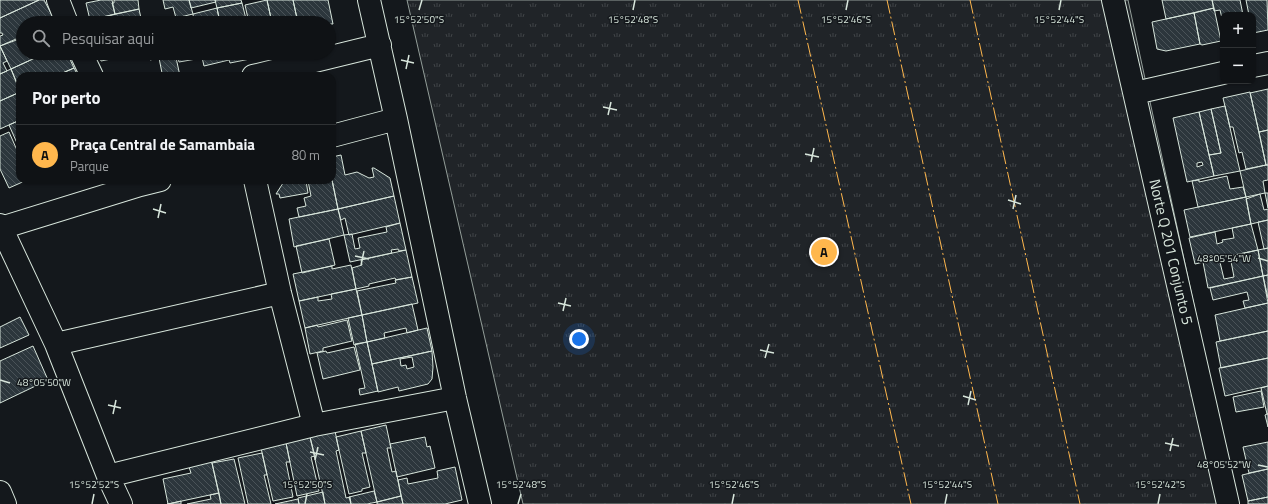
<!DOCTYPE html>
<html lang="pt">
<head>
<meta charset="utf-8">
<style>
  body { margin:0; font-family:"Titillium Web",sans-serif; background:#181b1e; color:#f1f3f6 }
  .controls { position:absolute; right:12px; top:12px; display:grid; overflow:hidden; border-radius:8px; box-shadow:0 1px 3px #0004 }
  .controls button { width:36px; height:36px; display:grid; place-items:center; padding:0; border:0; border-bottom:1px solid #2f3234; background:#0f1215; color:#f1f3f6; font:20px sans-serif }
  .you { position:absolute; left:579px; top:339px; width:14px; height:14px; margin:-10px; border:3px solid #fff; border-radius:50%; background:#1a73e8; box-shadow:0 0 0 6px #1a73e833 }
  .badge { display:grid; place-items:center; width:26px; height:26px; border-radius:50%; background:#ffb74d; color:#111; font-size:13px; font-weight:700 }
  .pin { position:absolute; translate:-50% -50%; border:2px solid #fff; box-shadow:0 1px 4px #0006 }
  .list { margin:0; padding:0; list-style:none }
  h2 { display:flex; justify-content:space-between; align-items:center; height:52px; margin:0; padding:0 16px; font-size:17px }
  h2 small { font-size:13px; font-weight:400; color:#9b9ea0 }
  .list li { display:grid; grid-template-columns:26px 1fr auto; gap:12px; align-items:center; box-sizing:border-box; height:60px; padding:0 16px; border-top:1px solid #2f3234 }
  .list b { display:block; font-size:15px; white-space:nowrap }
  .list p { margin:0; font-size:13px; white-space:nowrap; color:#9b9ea0 }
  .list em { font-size:13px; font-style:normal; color:#9b9ea0 }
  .icon { flex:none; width:22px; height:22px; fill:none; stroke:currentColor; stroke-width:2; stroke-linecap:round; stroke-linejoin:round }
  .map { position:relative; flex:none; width:1268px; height:504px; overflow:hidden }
  .search { position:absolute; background:#0f1215; box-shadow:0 1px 3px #0004; left:16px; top:16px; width:320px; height:44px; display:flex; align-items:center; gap:10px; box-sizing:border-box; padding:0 14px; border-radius:22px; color:#9b9ea0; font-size:15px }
  .panel { position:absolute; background:#0f1215; box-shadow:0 1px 3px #0004; left:16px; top:72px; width:320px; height:112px; border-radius:12px }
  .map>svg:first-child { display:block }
</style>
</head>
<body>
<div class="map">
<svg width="1268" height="504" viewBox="0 0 1268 504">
  <defs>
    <pattern id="park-tufts" width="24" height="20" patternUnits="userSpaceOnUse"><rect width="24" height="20" fill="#202428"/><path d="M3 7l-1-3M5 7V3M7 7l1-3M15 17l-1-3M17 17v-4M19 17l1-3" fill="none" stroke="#404447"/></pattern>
    <pattern id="building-back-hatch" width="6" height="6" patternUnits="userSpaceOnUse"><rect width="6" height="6" fill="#2c363c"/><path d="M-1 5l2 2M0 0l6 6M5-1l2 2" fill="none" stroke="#4a5358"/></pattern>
  </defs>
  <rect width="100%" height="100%" fill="#14181c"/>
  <path fill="url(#park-tufts)" stroke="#939e99" d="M407 0H1128L1237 504H523Z"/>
  <path fill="url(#building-back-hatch)" stroke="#d8e6dc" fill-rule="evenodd" d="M0 0H39L0 18Z
    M39 0H44L55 21 51 23H23V36L0 46V36L3 35 2 33H0V18Z
    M101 0H112L115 14 90 20 86 3Z
    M114 0H138L139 9 115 14 112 3H114Z
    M163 0H189L193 14 176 18 173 7 165 9Z
    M189 0H215L216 2 191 8Z
    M215 0H241L242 3 217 8Z
    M267 0 272 23H249L245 5Z
    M267 0H293L298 23H272Z
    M293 0H328L333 24 298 23Z
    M1162 0H1212L1214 8 1166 19Z
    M1212 0H1240L1243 15H1223V22L1220 10 1214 11Z
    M1246 0H1267L1268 30 1253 33V15H1249Z
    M242 3 247 23H220L217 8Z
    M217 8 220 23H194L193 14Z
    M1214 8 1221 41 1202 45 1200 44 1194 13Z
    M139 9 142 23H95L94 19Z
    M1194 13 1200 44 1166 51 1157 49 1152 22Z
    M193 17 194 23H171L170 22Z
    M168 19 169 23H151Z
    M22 36H23V53H46L11 69 0 46 22 38Z
    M0 46 7 61 3 63 7 71 0 74Z
    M46 53H67L74 68 56 76H20V90L11 69Z
    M98 53H115L116 58 101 61Z
    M148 53H175L180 76H153L162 73 159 58 150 60Z
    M177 53H201L202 58 179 62Z
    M201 53H227L229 60 204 66Z
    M227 53H254L255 58 230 63Z
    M254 53H279L255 58Z
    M74 68 78 76H56L67 71Z
    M11 69 20 92 0 101V74Z
    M1268 89V130L1259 132 1250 93Z
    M20 92V120L0 129V101Z
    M1250 92 1266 165 1246 169 1242 152 1239 153 1233 127H1230L1223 98Z
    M1225 106 1240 171 1214 176 1209 155 1221 153 1211 109Z
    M1211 109 1221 153 1209 155 1199 112Z
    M1199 112 1214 176 1187 182 1173 118ZM1202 162 1203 165 1197 167V163Z
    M20 120V150L9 125Z
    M1268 130V165H1266L1259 132Z
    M9 132 20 157V180H27L9 188 0 169V136Z
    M341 155 345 175 357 172 369 178 374 177 372 168H374L390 178 394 196 338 209 332 180V157Z
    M1266 165H1268V180L1263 181 1265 193 1246 197 1240 171Z
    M1227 176 1230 189 1243 187 1246 197 1198 207 1192 181 1199 180V182Z
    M285 180H332L338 209 299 217 297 208 306 206 304 198 311 196 308 181H306L308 193 280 198 279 194H276Z
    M1265 193H1268V208Z
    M1260 194 1264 210 1268 209V220L1251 224 1246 199Z
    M394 196 400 223 349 235 345 218 341 220 338 209Z
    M1246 197 1251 224 1190 237 1184 210Z
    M338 209 344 235 294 247 289 219Z
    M1268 220V248L1264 249 1258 222Z
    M400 223 406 250 399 251 398 249 391 250 392 253 350 262 344 235 352 234 355 249 360 248 358 238 387 232 386 227Z
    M1251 224 1258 250 1195 264 1189 238 1215 232 1217 244 1223 242 1222 240 1234 238 1232 228Z
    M329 239 335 265 302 273 296 246Z
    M1268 248V275L1263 276 1258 250Z
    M406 250 412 277 396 280 395 278 369 284V286L356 289 352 268 362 265 361 260Z
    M1258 250 1263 276 1208 288 1203 262 1219 258 1224 279 1234 277 1230 256Z
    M351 265 356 289 299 301 293 274 332 266V269Z
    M1268 275V298L1263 276Z
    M1263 276 1268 303 1245 308 1243 301 1249 300 1247 292 1213 300 1210 288Z
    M412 277 418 303 362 315 357 291 396 283 395 280Z
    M356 289 362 315 305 328 299 301 318 297V301L332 299 331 294Z
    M1268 303V331L1220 341 1215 315Z
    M412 304 418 330 407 333 406 328 384 333 385 338 367 342 362 315Z
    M362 315 367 342 354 345 348 318Z
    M20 317 29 335 0 348V327Z
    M347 320 352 341 323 348V351L310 354 305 328 317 325 318 327Z
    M427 328 432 351 372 364 367 342Z
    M1268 331V358L1221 368 1216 342Z
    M367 342 378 391 360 395 359 389 365 388 355 344Z
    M33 346 48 380 0 403V361Z
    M354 347 360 370 323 379 317 353 326 351 327 353Z
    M432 351 433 367 432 379 428 384 399 391 398 387 378 392 372 364ZM412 357 414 367 407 369 406 365 401 366 400 359Z
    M1268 358V386L1225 396 1219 368Z
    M1268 386V414H1267L1261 388Z
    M1261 391 1264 407 1236 412 1233 397Z
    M1267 414H1268V427L1265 415Z
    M386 425 391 448H387L392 472 396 471 401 496 377 502 361 431Z
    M335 431 339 450 336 451 346 498 350 497 351 504H325L310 437Z
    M361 431 366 453H362L370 487 362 489V491L349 494 336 437Z
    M310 437 315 456 311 457 319 491 297 496 286 443Z
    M425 437 427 447 430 446 435 468 397 477 390 444Z
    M1268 442V469L1249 473 1243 447Z
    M286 443 290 462H286L293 497 273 501 261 448Z
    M262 453 267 475H264L271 504H248L238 458Z
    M211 459 219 493 168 504 163 479 191 473 188 464Z
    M234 459 245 504H221L212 463Z
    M455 467 462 500 445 504H403L398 480 407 478 408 484 438 478 437 471Z
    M1268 469V497L1248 501 1242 475Z
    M374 491 377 502 367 504H351L349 497Z
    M323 492 325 504H299L298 498Z
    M219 493 221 504H187L211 499 210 495Z
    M401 496 403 504H377V502Z
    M1268 497V504H1248V501Z
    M298 499 299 504H275L289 501Z
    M181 501V504H167H168Z"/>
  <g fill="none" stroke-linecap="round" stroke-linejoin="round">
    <defs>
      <path id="minor" d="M58 0 67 23
        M369 0 396 119 455 398 480 504
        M1113 0 1228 504
        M81 53 92 76
        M1253 66 1268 63
        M253 76 380 45
        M1135 93 1223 73
        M332 136 396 119
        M0 225 56 344 108 476 121 504
        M1 228 140 185 160 180
        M56 344 280 293
        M314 425 455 398
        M108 476 314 425 280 293 255 180
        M0 492 5 504"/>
    </defs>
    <use href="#minor" stroke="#d8e6dc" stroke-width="24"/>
    <use href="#minor" stroke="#14181c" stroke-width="22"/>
    <path stroke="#ffb74d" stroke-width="1" stroke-dasharray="14 3 2 3" stroke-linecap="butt" d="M798 0 911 504
      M887 0 998 504
      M970 0 1080 504"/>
  </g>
  <path fill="none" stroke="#d8e6dc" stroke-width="1.5" d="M419 10 422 0M633 10 635 0M846 10 848 0M1059 10 1061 0M401 60 414 63M406 69 409 55M603 107 617 110M608 115 611 102M805 154 819 157M811 162 814 148M1008 200 1021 204M153 209 166 213M1013 209 1016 195M158 218 161 204M355 256 369 259M1258 258 1268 261M361 265 364 251M558 303 571 306M563 311 566 298M760 350 774 353M765 358 769 344M0 380 10 383M963 396 976 400M108 405 121 408M968 405 971 391M113 414 116 400M1165 443 1179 446M1170 451 1173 438M310 452 324 455M315 460 318 447M1258 465 1268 467M92 504 94 494M305 504 307 494M518 504 521 494M732 504 734 494M945 504 947 494M1158 504 1160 494"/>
  <g text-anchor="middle" stroke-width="3" stroke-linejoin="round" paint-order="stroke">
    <g font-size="15" fill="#d8e6dc" stroke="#14181c">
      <text transform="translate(1171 252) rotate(77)" y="5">Norte Q 201 Conjunto 5</text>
    </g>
  </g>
  <g font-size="10" text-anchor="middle" fill="#d8e6dc" stroke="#14181c" stroke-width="3" stroke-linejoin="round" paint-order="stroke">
    <text x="419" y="23">15°52'50"S</text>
    <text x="633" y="23">15°52'48"S</text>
    <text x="846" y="23">15°52'46"S</text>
    <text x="1059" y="23">15°52'44"S</text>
    <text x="1224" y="262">48°05'54"W</text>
    <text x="44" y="386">48°05'50"W</text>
    <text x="1224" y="468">48°05'52"W</text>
    <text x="94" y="488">15°52'52"S</text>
    <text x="307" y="488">15°52'50"S</text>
    <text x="521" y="488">15°52'48"S</text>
    <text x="734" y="488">15°52'46"S</text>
    <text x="947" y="488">15°52'44"S</text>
    <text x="1160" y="488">15°52'42"S</text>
  </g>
</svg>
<div class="controls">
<button>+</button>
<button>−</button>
</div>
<div class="you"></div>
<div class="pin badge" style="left:824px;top:252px">A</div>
<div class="search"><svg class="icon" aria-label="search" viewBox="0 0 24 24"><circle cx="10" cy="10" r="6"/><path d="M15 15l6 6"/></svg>Pesquisar aqui</div>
<section class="panel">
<h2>Por perto<small></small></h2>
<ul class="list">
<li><span class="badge">A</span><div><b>Praça Central de Samambaia</b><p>Parque</p></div><em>80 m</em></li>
</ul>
</section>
</div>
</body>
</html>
